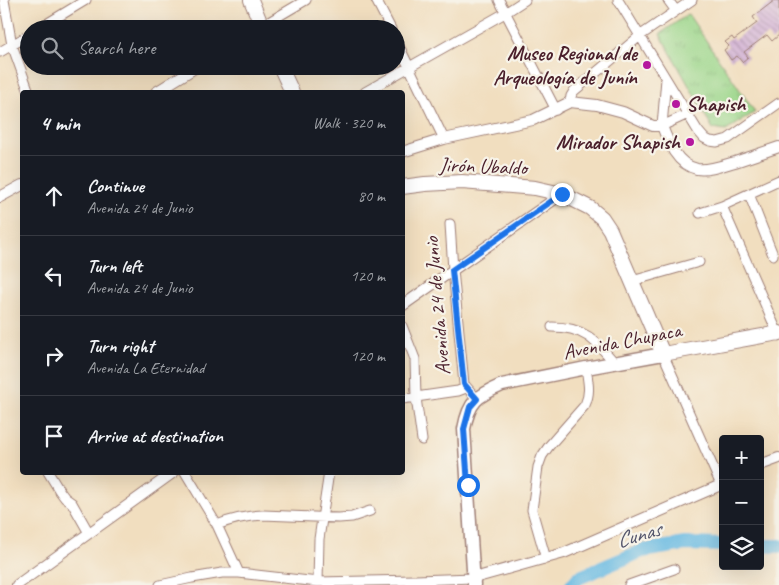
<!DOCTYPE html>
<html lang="en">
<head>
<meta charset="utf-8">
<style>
  body { margin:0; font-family:Caveat,sans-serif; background:#20242c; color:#f1f3f6 }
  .controls { position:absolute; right:15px; bottom:15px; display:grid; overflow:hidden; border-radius:5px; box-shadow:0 5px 20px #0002 }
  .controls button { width:45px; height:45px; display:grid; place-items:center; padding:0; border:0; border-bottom:1px solid #363941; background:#171b24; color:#f1f3f6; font:25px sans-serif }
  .stop { position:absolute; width:15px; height:15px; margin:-11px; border:4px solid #1a73e8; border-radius:50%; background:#fff }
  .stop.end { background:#1a73e8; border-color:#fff; box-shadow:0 1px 5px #0008 }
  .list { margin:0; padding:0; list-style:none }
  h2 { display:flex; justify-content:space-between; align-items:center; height:65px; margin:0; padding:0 20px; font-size:21px }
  h2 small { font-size:16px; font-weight:400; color:#9ea1a6 }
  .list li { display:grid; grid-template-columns:32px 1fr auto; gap:15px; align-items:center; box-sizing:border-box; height:80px; padding:0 20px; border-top:1px solid #363941 }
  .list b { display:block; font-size:19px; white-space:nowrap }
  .list p { margin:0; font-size:16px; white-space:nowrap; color:#9ea1a6 }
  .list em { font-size:16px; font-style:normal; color:#9ea1a6 }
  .icon { flex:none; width:28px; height:28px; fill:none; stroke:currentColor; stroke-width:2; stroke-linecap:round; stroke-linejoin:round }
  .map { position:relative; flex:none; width:779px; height:585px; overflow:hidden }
  .search { position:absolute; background:#171b24; box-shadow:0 5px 20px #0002; left:20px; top:20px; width:385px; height:55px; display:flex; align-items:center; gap:12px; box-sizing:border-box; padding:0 18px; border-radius:28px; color:#9ea1a6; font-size:19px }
  .panel { position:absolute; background:#171b24; box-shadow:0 5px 20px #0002; left:20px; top:90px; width:385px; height:385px; border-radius:5px }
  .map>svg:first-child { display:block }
</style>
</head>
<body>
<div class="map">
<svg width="779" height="585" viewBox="0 0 779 585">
  <defs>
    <pattern id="park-tufts" width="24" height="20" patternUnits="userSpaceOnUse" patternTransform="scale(1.25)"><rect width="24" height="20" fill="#9bd68a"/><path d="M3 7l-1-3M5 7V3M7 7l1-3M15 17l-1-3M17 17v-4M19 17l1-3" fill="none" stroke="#87b777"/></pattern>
    <pattern id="building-back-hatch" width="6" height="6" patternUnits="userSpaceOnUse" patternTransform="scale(1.25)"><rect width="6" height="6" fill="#d2b0d4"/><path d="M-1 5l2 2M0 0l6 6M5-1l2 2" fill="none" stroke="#ac8fac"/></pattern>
  </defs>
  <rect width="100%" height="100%" fill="#f7f3e8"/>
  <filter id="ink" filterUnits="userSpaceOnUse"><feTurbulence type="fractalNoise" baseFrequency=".02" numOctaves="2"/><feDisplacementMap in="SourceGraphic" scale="10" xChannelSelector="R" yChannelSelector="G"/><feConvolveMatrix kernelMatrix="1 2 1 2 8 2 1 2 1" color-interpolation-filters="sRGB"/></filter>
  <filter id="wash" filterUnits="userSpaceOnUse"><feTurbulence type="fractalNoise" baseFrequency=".0096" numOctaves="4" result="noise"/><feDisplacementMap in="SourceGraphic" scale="20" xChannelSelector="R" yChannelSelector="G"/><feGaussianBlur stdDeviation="1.12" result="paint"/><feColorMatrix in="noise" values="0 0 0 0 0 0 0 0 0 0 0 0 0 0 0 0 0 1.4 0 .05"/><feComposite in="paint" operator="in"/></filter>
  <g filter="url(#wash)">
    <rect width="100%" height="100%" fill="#f1debf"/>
    <path fill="url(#park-tufts)" stroke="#727a5a" d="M688 14 755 112 726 131 713 129 660 34Z"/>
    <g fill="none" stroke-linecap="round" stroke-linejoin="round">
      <path stroke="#66b9e2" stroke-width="14" d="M760 546H779
        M572 585 578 578 642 551 685 544 723 545"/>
    </g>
    <g id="blocks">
      <path fill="url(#building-back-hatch)" d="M775 0H779V35L772 41 767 35 744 52 748 57 742 62 737 56 731 60 724 50 729 46 725 42 732 37 734 40 757 23 753 17Z"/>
    </g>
  </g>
  <g filter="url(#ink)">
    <use href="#blocks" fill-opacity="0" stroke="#9e7e75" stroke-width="1"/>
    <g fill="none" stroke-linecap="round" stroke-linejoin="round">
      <defs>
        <path id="minor" d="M4 0 12 45 29 92
          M376 0 391 29
          M499 0 556 110
          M618 0 698 131 704 138 710 141 717 142 728 139 779 103
          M668 0 676 11
          M262 26 306 0
          M38 29 86 0
          M396 40 444 139
          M0 52 29 35
          M365 92 505 13 525 0
          M570 102 571 96 574 91 641 35 692 0
          M662 126 666 79
          M662 126 688 114
          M749 194 773 255
          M722 206 779 336
          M700 213 722 206 779 180
          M450 224 453 270 464 384 477 399
          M632 281 699 262
          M402 326 415 359 416 398 422 440
          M552 327C584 327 595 340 614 362
          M663 354 721 485
          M402 399 458 391 466 388
          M48 472 59 490 65 498 72 503 89 533
          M185 472 217 525 239 573
          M217 525C232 519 247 516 263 515L339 518 352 517 370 511
          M546 559 532 510 538 467 542 456 549 446 585 405C591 392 588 382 586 368
          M318 582 319 539 329 472
          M160 585 192 578 222 573H239L318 582 416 580 474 578
          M629 585 674 569"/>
        <path id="tertiary" d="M156 92 198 66
          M402 152 444 139 533 120 570 102 597 105 623 112 653 126H662C668 142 677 165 697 169 709 171 724 165 735 162 750 157 764 152 779 147
          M0 197 22 185
          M402 306 453 270 562 194
          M760 465 779 458
          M474 578 564 553 723 484
          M17 585 174 472"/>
        <path id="secondary" d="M474 585 464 429C469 401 477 396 502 385L586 368 663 354"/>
        <path id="trunk" d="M251 0 263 29
          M280 66 292 92
          M402 187 425 184 462 182 535 188 562 194 590 208 602 218 610 230 663 354 779 333"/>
      </defs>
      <use href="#minor" stroke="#9e7e75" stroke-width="11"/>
      <use href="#tertiary" stroke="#9e7e75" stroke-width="12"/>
      <use href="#secondary" stroke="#9e7e75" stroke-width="15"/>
      <use href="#trunk" stroke="#9e7e75" stroke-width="16"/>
      <use href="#minor" stroke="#fff" stroke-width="9"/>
      <use href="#tertiary" stroke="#fff" stroke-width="10"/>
      <use href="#secondary" stroke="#fff" stroke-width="12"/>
      <use href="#trunk" stroke="#fff" stroke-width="14"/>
    </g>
  </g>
  <g fill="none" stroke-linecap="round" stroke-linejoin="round" filter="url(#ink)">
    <path stroke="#1a73e8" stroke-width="6" d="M468 485 464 429 470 407 477 399 464 384 452 270 562 194"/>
  </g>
  <g fill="#b5179e" stroke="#f7f3e8" stroke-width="2">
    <circle cx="647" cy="65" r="5"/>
    <circle cx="676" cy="104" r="5"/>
    <circle cx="690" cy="142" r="5"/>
  </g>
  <g text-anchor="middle" stroke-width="4.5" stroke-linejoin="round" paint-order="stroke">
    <g font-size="21" font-weight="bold" fill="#4a1f2b" stroke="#f7f3e8" text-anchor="end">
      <text x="637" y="60">Museo Regional de<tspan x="637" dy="24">Arqueología de Junín</tspan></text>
      <text x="686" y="111" text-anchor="start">Shapish</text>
      <text x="680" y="149">Mirador Shapish</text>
    </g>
    <g font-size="21" fill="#4a1f2b" stroke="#f7f3e8">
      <text transform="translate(483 166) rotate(2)" y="7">Jirón Ubaldo</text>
      <text transform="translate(437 306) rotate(-95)" y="7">Avenida 24 de Junio</text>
      <text transform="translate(622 341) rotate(-11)" y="7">Avenida Chupaca</text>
    </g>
    <g font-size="22" font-style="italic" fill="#54556b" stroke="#f7f3e8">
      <text transform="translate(638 534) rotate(-16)" y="8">Cunas</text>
    </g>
  </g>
</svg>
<div class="controls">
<button>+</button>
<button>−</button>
<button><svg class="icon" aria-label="layers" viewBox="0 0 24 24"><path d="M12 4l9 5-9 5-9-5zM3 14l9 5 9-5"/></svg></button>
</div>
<div class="stop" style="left:468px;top:485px"></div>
<div class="stop end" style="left:562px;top:194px"></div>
<div class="search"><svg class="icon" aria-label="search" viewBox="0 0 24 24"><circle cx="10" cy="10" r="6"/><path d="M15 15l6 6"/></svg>Search here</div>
<section class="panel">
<h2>4 min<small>Walk · 320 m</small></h2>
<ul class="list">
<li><svg class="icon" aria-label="ahead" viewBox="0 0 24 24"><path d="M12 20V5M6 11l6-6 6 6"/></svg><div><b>Continue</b><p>Avenida 24 de Junio</p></div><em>80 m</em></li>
<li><svg class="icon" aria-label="left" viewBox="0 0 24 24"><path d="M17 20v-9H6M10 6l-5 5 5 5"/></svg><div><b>Turn left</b><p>Avenida 24 de Junio</p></div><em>120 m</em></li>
<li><svg class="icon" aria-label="right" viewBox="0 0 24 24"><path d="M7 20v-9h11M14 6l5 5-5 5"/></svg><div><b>Turn right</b><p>Avenida La Eternidad</p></div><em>120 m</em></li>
<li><svg class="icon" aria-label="arrive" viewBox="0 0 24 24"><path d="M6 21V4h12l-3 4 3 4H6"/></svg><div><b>Arrive at destination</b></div></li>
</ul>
</section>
</div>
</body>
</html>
